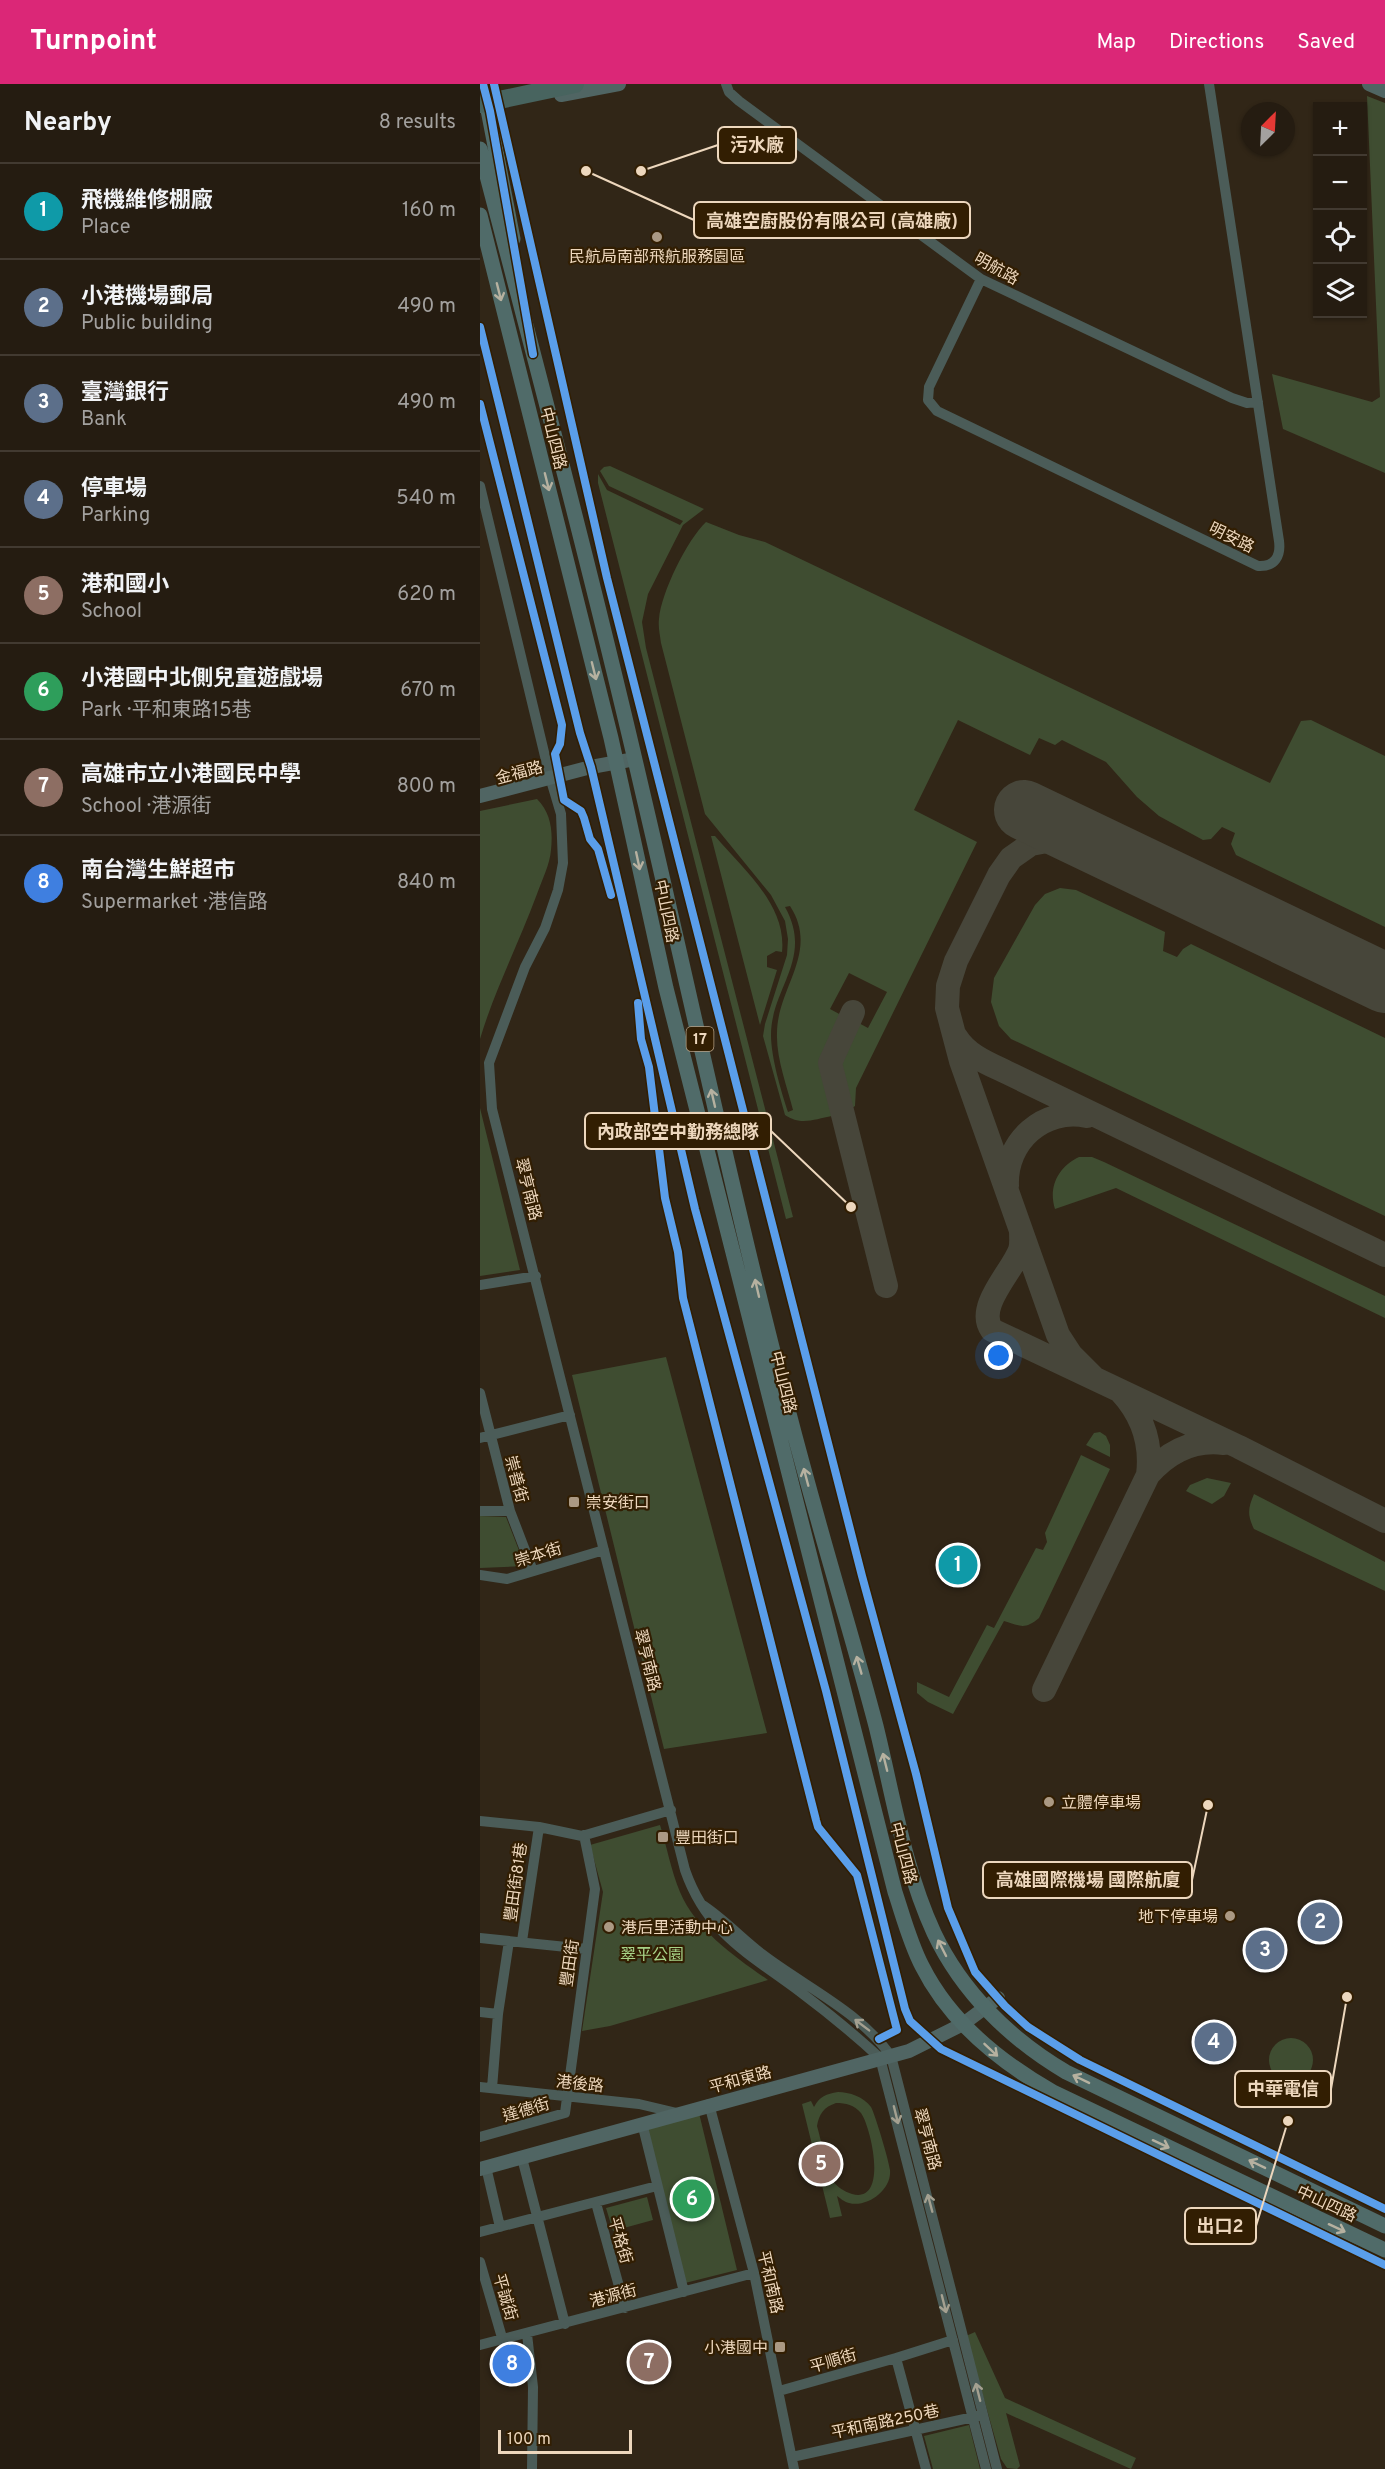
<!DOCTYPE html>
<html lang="en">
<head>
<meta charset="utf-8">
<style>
  body { margin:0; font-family:Overpass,"Noto Sans TC",sans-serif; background:#2d251a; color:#f1f3f6 }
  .controls { position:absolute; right:18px; top:18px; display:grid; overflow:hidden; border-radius:0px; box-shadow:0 2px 4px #0004 }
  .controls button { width:54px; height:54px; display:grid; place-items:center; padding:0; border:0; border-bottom:2px solid #423a31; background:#251c11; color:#f1f3f6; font:30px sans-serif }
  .compass { position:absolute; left:761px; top:18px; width:54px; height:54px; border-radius:50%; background:#251c11; box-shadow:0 2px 4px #0004; rotate:24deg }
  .scale { position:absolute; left:18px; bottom:15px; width:134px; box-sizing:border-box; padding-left:6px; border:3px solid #edd7bd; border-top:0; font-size:16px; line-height:21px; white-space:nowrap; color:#edd7bd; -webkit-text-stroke:4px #321e02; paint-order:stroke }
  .you { position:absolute; left:519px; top:1272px; width:21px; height:21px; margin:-15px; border:4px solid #fff; border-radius:50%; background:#1a73e8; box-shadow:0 0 0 9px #1a73e833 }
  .badge { display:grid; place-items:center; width:39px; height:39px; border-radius:50%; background:#db2777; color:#fff; font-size:20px; font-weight:700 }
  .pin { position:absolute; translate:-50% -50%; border:3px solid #fff; box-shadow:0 2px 6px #0006 }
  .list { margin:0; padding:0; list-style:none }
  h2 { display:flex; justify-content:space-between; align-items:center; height:78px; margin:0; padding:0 24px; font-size:26px }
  h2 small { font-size:20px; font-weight:400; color:#a3a19f }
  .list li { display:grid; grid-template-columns:39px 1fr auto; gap:18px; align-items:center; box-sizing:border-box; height:96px; padding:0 24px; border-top:2px solid #423a31 }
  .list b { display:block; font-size:22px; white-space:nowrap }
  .list p { margin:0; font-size:20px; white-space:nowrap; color:#a3a19f }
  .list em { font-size:20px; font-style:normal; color:#a3a19f }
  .icon { flex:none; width:33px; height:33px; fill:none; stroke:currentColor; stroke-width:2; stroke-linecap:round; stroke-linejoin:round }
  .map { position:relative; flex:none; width:905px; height:2385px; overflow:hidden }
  header { display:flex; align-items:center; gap:36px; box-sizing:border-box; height:84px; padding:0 30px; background:#db2777; color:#fff }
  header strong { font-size:28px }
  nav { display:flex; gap:33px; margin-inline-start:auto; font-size:21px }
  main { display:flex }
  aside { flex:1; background:#251c11 }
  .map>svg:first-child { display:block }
</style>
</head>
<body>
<header>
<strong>Turnpoint</strong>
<nav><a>Map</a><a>Directions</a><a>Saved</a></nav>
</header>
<main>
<aside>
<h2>Nearby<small>8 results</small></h2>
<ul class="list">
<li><span class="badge" style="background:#0f9aa8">1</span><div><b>飛機維修棚廠</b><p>Place</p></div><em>160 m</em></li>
<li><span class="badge" style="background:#5c6f8a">2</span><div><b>小港機場郵局</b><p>Public building</p></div><em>490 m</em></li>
<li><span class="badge" style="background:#5c6f8a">3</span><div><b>臺灣銀行</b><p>Bank</p></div><em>490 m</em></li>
<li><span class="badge" style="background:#5c6f8a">4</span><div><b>停車場</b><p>Parking</p></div><em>540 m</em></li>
<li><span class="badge" style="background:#8d6e63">5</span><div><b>港和國小</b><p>School</p></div><em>620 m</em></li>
<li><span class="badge" style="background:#2e9e5b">6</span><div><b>小港國中北側兒童遊戲場</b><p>Park · 平和東路15巷</p></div><em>670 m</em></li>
<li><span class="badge" style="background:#8d6e63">7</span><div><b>高雄市立小港國民中學</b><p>School · 港源街</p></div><em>800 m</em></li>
<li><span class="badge" style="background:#3f7fe0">8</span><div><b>南台灣生鮮超市</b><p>Supermarket · 港信路</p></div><em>840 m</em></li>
</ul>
</aside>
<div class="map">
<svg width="905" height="2385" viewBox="0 0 905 2385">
  <rect width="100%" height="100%" fill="#312617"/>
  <path fill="#3f4d31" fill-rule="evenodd" d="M887 12 905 19V389L803 345 792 290 892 318 900 313Z
    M130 382 224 425 203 441 168 510 162 538 166 564 313 1133 306 1135 118 399V390L127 406 200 441 203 437 129 402 120 387 124 383Z
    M226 438 259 451 285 458 790 699 821 637 831 636 905 672V843L756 771 751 760 755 749 742 743 731 755 723 756 679 732 657 713 626 678 582 656 575 661 559 654 550 671 478 636 434 726 497 758 376 1004 375 1022 369 1026 357 978 375 937 388 944 407 908 369 889 350 925 363 932 344 977 356 1029 352 1032C335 1035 321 1042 305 1031L283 952 285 940 307 871 308 855 305 837 291 811 225 730 181 559C180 551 178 543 179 535 181 509 207 456 226 438ZM310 822C340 868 297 904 297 949 296 974 307 1002 313 1026L308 1028C301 1007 291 973 291 951 291 904 334 875 305 823Z
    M57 715C71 729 73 747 71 766 70 780 62 796 57 810 39 859 15 905 0 955V727Z
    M231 752H235C263 785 307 821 302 868L296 867 287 872V883L297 886 280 941Z
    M580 804 596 806 685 848 683 867 697 873 703 865 711 860 905 954V1132L531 955 519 942 511 918 514 894 555 821 565 810Z
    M0 1024 40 1186 0 1192Z
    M599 1073H612L624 1078 905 1212V1234L636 1104 575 1125C568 1103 578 1083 599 1073Z
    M186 1273 287 1649 184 1665 92 1291Z
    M620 1348 626 1352 630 1361V1373L606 1361 614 1349Z
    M601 1371 630 1385 559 1534C545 1546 540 1542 524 1537L473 1630 448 1618 437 1609V1598L469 1613 507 1541 514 1544 556 1464 563 1466 567 1458 565 1449Z
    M727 1394 751 1399 744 1412 732 1420 706 1407 710 1401Z
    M774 1410 905 1478V1507L774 1445C767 1431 768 1424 774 1410Z
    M0 1432 26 1433 45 1482 0 1484Z
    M180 1741C187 1763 191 1787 200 1808 216 1846 255 1873 288 1896L130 1942 102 1947 123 1808 110 1761Z
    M789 1976a22 22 0 1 1 44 0a22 22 0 1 1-44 0Z
    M358 2008C369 2008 384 2013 391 2023 395 2030 409 2077 410 2086 412 2106 387 2124 369 2119 364 2118 360 2114 357 2112L362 2132 350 2134 322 2020 331 2017 334 2023C340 2012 346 2010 358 2008ZM356 2019C366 2019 374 2021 381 2029 391 2043 409 2120 372 2110 365 2108 357 2103 353 2097 345 2081 342 2059 337 2042 339 2030 344 2023 356 2019Z
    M219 2029 257 2186 205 2199 165 2044Z
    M167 2113 173 2136 133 2147 126 2124Z
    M495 2248 525 2314 656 2374 651 2385 526 2329 540 2382 537 2385 527 2384 521 2375 486 2252Z
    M489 2341 500 2385H453L444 2352Z"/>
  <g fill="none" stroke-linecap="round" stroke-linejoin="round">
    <path stroke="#47463a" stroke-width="24" d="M373 928 350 979 406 1202
      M476 953C487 971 507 979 526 988L905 1171
      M527 1102C525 1057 564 1023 607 1032
      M541 1147C541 1153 542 1160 540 1166 532 1188 495 1223 512 1246L759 1363 905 1437
      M613 1293 591 1271 578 1251 481 977 467 924 468 902 476 877 519 791 531 774 551 760 578 755 619 763
      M668 1391C688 1368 713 1355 744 1359
      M564 1606 668 1391C672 1359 663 1332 641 1308"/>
    <path stroke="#47463a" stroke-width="60" d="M544 726 905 899"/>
    <path stroke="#4b5c58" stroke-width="10" d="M246 0 249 8 259 17 501 195 752 314 767 319 778 318
      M501 195 449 303 448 316 457 327 778 482C795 483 801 472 799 457L729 0
      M0 402 70 693 81 730 83 779 78 806 65 844 45 883 9 979 12 1025 205 1786C227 1849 268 1869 319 1907 347 1928 374 1950 400 1974L506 2385
      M0 1201 56 1192
      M0 1309 30 1427 53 1487
      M0 1354 90 1331
      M0 1427H30
      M0 1491 27 1495 124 1466
      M0 1737 59 1743 102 1752 191 1726
      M221 1820C243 1834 261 1854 282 1870 325 1903 379 1927 411 1972L517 2385
      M0 1854 106 1865
      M42 1857 59 1743
      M0 1928 18 1930
      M0 2003 159 2020 197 2029
      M12 2004 18 1930 29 1857
      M229 2020 274 2189 314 2385
      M162 2039 204 2208
      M0 2053 85 2029 115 1805 104 1751
      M42 2074 85 2240
      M6 2083 20 2143
      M116 2119 145 2224
      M0 2148 177 2102
      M0 2178 23 2257
      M47 2250 53 2303 52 2385
      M0 2261 274 2189
      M416 2274 473 2256
      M299 2307 416 2274 446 2385
      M312 2373 498 2332"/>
    <path stroke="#506563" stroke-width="14" d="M889 0 905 7
      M81 11 139 0
      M0 712 111 683 155 675
      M0 2085 429 1967 483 1940 518 1914"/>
    <path stroke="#506b69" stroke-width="15" d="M3 0 33 155
      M0 65C56 280 113 494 163 710 220 952 270 1196 338 1436 357 1505 378 1573 396 1642 413 1711 424 1784 454 1849 482 1908 530 1955 586 1988L905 2142
      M0 131 131 654 186 904 415 1808C423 1832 430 1859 442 1882 470 1938 520 1978 573 2008L905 2166"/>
    <path stroke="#48645f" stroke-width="18" d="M0 20 95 0"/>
    <defs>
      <path id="cycleway" d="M3 0 10 27 53 270
        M14 0 127 494 382 1492 436 1690 468 1824 495 1888 525 1922 548 1943 600 1976 905 2125
        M0 243 100 649 111 683 215 1125 346 1607 425 1925 430 1937 461 1965 905 2181
        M0 320 82 641 80 660 75 670 84 716 101 727 104 734 110 755 118 765 131 811
        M158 919 161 955 169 983 185 1114 198 1168 203 1214 336 1736 338 1743 377 1791 417 1946 399 1955"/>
    </defs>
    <use href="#cycleway" stroke="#321e02" stroke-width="11"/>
    <use href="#cycleway" stroke="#5a9eea" stroke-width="8"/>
  </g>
  <defs><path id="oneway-shaft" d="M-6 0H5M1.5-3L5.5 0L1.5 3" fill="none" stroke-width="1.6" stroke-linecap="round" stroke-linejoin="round" transform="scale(1.5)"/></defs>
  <g stroke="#b6b1a0">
    <use href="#oneway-shaft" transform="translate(19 208) rotate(76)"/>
    <use href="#oneway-shaft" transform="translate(67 398) rotate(76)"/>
    <use href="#oneway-shaft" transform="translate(114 587) rotate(76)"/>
    <use href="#oneway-shaft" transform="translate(158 777) rotate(78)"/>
    <use href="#oneway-shaft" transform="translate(233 1014) rotate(-103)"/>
    <use href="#oneway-shaft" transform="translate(277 1204) rotate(-103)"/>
    <use href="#oneway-shaft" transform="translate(326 1393) rotate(-105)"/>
    <use href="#oneway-shaft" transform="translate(379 1581) rotate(-106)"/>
    <use href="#oneway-shaft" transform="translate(405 1678) rotate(-104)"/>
    <use href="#oneway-shaft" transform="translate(462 1864) rotate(-117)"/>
    <use href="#oneway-shaft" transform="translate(511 1966) rotate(43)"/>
    <use href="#oneway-shaft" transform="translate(601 1995) rotate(-154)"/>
    <use href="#oneway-shaft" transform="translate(681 2060) rotate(25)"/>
    <use href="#oneway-shaft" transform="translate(777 2080) rotate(-154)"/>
    <use href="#oneway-shaft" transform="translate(857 2144) rotate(25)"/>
  </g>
  <g stroke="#a4a090">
    <use href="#oneway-shaft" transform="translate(382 1941) rotate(-143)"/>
    <use href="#oneway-shaft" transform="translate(416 2031) rotate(76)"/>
    <use href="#oneway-shaft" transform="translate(450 2119) rotate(-105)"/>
    <use href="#oneway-shaft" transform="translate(464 2220) rotate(76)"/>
    <use href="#oneway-shaft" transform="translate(498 2308) rotate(-104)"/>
  </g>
  <g fill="#ab9983" stroke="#321e02" stroke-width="2">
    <circle cx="177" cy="153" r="6"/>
    <rect x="88" y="1412" width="12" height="12" rx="3"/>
    <circle cx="569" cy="1718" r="6"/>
    <rect x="177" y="1747" width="12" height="12" rx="3"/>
    <circle cx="750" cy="1832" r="6"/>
    <circle cx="129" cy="1843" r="6"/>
    <rect x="294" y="2257" width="12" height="12" rx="3"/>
  </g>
  <g text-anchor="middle" stroke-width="4.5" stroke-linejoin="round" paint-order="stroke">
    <rect fill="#321e02" stroke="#b5a085" stroke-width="1.5" x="206.5" y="943" width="27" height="24" rx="4.5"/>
    <g font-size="15" font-weight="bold" fill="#edd7bd">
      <text x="220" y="960">17</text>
    </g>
    <g font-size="16" fill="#edd7bd" stroke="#321e02" text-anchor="start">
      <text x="177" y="178" text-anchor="middle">民航局南部飛航服務園區</text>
      <text x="106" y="1424">崇安街口</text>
      <text x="581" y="1724">立體停車場</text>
      <text x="195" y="1759">豐田街口</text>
      <text x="738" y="1838" text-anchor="end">地下停車場</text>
      <text x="141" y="1849">港后里活動中心</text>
      <text x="288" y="2269" text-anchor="end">小港國中</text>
    </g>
    <g font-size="16" fill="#edd7bd" stroke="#321e02">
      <text transform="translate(517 184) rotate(29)" y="6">明航路</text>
      <text transform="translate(74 354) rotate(76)" y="6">中山四路</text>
      <text transform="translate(752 453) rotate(26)" y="6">明安路</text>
      <text transform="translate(39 688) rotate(-15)" y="6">金福路</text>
      <text transform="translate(187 827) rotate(78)" y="6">中山四路</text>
      <text transform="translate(49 1105) rotate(76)" y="6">翠亨南路</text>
      <text transform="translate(304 1298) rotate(76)" y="6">中山四路</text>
      <text transform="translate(37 1395) rotate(75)" y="6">崇善街</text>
      <text transform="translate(58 1470) rotate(-17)" y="6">崇本街</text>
      <text transform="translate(168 1576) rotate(76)" y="6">翠亨南路</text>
      <text transform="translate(424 1769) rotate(75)" y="6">中山四路</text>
      <text transform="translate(35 1798) rotate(-82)" y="6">豐田街81巷</text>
      <text transform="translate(89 1879) rotate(-82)" y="6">豐田街</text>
      <text transform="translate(260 1995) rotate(-15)" y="6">平和東路</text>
      <text transform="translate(100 1999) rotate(6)" y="6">港後路</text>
      <text transform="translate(46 2025) rotate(-16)" y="6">達德街</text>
      <text transform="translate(448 2055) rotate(75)" y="6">翠亨南路</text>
      <text transform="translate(847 2119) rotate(25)" y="6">中山四路</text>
      <text transform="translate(141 2156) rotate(74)" y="6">平格街</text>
      <text transform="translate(291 2198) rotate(77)" y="6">平和南路</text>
      <text transform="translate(133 2211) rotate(-15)" y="6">港源街</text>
      <text transform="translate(26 2213) rotate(74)" y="6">平誠街</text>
      <text transform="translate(353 2276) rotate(-16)" y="6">平順街</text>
      <text transform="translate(405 2337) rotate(-12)" y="6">平和南路250巷</text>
    </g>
    <g font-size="16" fill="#a7d388" stroke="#321e02">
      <text x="172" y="1876">翠平公園</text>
    </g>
  </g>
  <path fill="none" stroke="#edd7bd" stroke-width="2" d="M161 87L238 61M106 87L214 136M371 1123L291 1047M728 1721L712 1796M867 1913L851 2005M808 2037L776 2142"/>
  <g fill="#edd7bd" stroke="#321e02" stroke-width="2">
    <circle cx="161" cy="87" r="6"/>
    <circle cx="106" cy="87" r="6"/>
    <circle cx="371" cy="1123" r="6"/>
    <circle cx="728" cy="1721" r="6"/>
    <circle cx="867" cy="1913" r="6"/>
    <circle cx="808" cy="2037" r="6"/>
  </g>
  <g fill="#321e02" stroke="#edd7bd" stroke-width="2">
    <rect x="238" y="43" width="78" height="36" rx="6"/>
    <rect x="214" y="118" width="276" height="36" rx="6"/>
    <rect x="105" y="1029" width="186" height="36" rx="6"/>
    <rect x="503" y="1778" width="209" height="36" rx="6"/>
    <rect x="755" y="1987" width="96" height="36" rx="6"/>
    <rect x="705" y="2124" width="71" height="36" rx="6"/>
  </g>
  <g font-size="18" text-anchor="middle" font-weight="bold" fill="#edd7bd">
    <text x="277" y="67">污水廠</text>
    <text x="352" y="143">高雄空廚股份有限公司 (高雄廠)</text>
    <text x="198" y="1054">內政部空中勤務總隊</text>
    <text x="608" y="1802">高雄國際機場 國際航廈</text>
    <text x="803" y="2011">中華電信</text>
    <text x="740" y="2148">出口2</text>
  </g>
</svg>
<div class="controls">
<button>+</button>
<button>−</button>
<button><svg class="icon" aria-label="locate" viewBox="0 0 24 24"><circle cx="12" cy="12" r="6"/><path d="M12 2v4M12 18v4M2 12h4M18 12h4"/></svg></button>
<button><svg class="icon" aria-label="layers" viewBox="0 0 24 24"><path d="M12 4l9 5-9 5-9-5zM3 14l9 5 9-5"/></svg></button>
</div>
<svg class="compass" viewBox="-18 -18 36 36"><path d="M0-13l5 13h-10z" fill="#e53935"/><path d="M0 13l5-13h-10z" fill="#a3a19f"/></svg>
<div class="scale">100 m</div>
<div class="you"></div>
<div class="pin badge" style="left:478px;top:1481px;background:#0f9aa8">1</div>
<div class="pin badge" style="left:840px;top:1838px;background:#5c6f8a">2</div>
<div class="pin badge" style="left:785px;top:1866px;background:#5c6f8a">3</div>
<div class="pin badge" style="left:734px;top:1958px;background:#5c6f8a">4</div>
<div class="pin badge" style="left:341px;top:2080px;background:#8d6e63">5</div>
<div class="pin badge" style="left:212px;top:2115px;background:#2e9e5b">6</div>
<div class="pin badge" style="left:169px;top:2278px;background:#8d6e63">7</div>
<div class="pin badge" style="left:32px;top:2280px;background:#3f7fe0">8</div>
</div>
</main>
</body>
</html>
